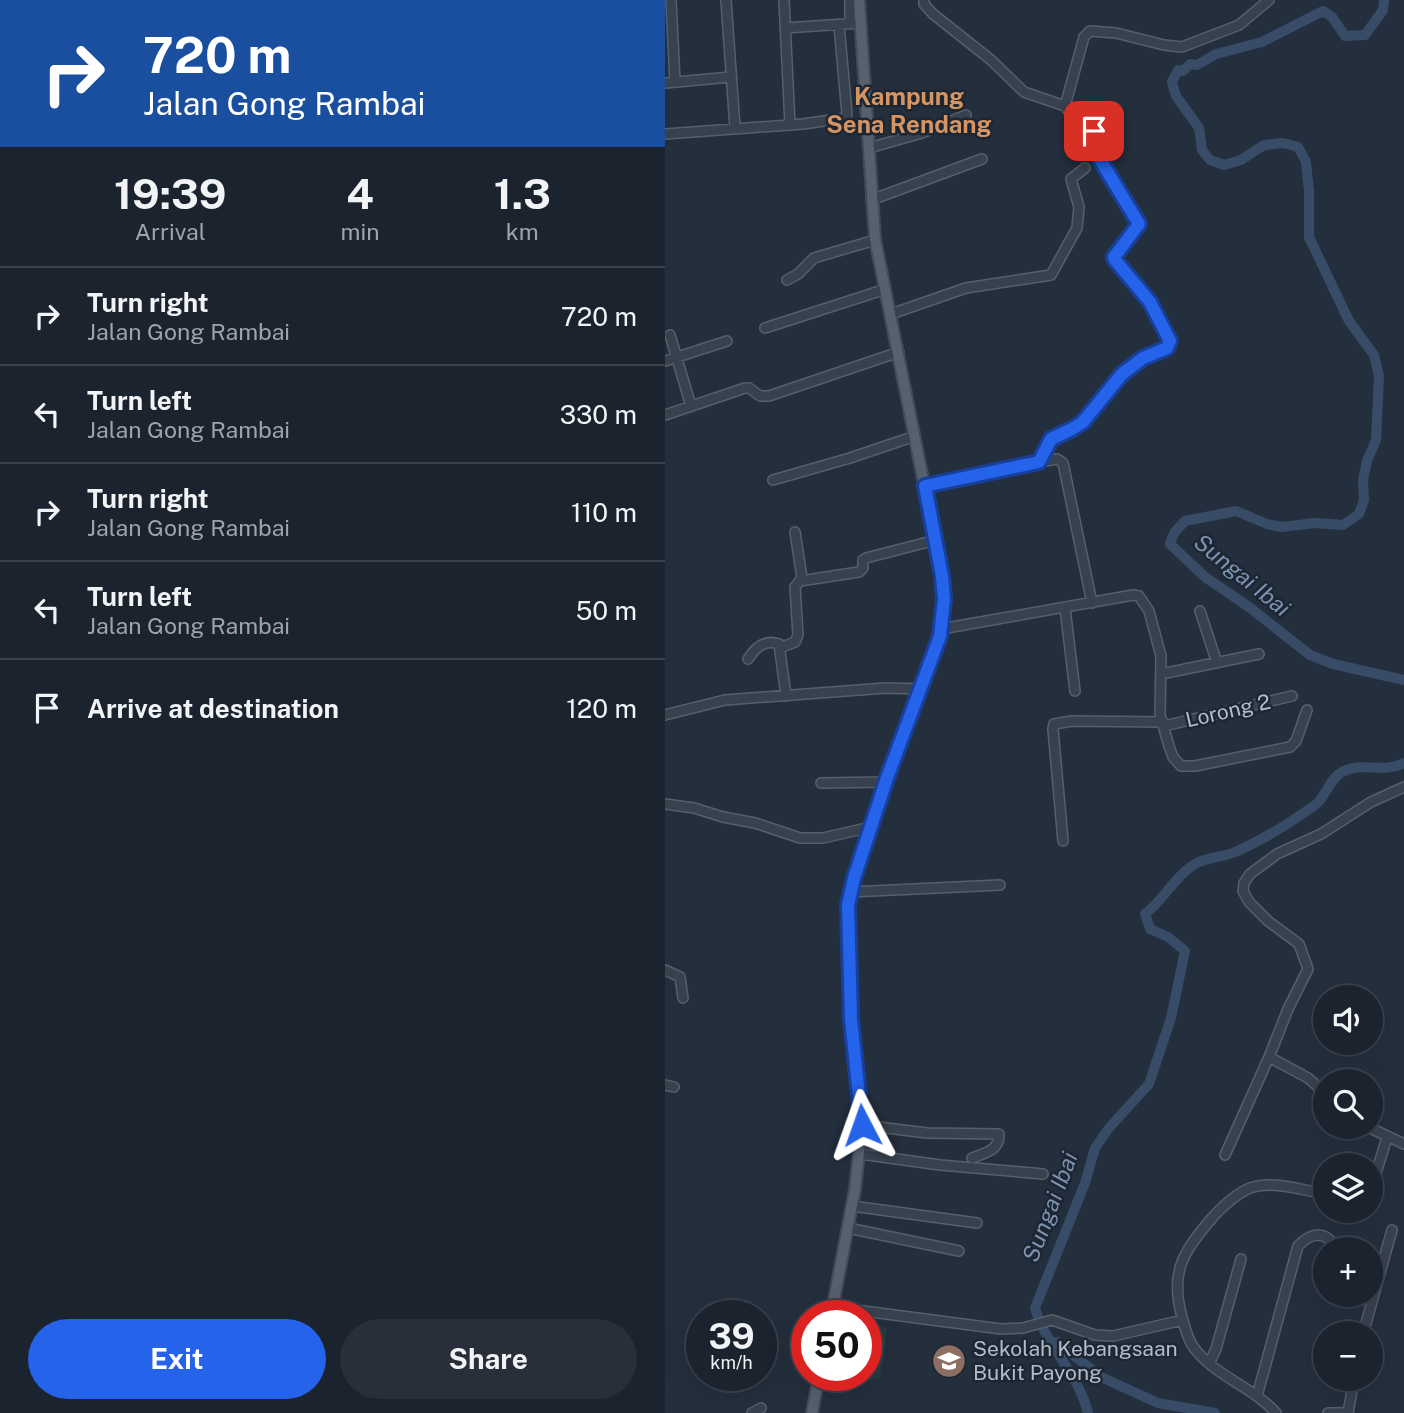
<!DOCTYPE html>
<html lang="en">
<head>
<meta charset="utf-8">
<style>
	body { margin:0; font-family:"Public Sans",sans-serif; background:#282f3a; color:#f1f3f6; height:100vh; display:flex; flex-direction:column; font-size:26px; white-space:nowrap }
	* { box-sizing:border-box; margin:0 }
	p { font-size:23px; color:#a0a4aa }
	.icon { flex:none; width:38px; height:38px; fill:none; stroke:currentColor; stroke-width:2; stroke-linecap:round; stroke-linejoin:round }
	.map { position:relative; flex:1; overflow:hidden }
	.side { display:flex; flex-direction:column; background:#1b232e; width:665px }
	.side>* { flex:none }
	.hud { background:#1a4fa0; color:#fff; overflow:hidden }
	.fabs { position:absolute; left:648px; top:985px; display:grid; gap:14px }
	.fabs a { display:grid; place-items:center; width:70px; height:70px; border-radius:50%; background:#1b232e; box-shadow:0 7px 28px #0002,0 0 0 2px #39404a; font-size:35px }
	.speed { position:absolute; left:21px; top:1300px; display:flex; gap:14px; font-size:35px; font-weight:700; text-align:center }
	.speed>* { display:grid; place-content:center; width:91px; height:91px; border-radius:50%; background:#1b232e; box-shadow:0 7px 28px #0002,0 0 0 2px #39404a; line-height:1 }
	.speed small { font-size:18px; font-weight:400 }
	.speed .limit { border:10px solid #d22; background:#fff; color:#111 }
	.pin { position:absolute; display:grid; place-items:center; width:60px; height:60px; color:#fff; margin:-30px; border-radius:14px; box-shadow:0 4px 10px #0006 }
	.me { position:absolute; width:77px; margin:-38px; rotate:356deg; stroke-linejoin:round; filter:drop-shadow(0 0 5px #0008) }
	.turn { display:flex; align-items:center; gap:24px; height:147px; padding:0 28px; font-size:32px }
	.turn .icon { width:91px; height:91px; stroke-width:2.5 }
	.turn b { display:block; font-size:49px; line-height:60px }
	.eta { display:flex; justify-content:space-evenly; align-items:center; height:119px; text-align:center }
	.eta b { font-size:42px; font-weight:700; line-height:49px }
	.primary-button { display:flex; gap:14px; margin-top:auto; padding:14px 28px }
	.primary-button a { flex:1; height:80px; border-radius:42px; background:#2563eb; color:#fff; font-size:28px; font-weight:700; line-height:80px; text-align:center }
	.primary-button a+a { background:#282f3a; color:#f1f3f6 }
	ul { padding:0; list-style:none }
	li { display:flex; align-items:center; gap:21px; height:98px; padding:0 28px; border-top:2px solid #39404a }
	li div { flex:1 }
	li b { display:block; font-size:26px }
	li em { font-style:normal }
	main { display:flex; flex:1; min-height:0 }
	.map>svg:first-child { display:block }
</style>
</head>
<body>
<main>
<section class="side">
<div class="hud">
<div class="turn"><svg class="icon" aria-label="right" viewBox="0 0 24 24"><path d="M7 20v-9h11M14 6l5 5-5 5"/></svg><div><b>720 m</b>Jalan Gong Rambai</div></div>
</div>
<div class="eta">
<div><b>19:39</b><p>Arrival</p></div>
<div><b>4</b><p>min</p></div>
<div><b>1.3</b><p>km</p></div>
</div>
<ul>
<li><svg class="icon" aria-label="right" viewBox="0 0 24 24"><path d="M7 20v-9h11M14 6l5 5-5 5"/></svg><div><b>Turn right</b><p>Jalan Gong Rambai</p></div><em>720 m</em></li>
<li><svg class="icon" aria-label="left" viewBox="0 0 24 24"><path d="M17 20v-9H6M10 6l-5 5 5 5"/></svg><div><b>Turn left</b><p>Jalan Gong Rambai</p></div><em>330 m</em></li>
<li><svg class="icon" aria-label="right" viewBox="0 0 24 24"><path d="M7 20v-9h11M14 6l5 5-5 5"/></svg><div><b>Turn right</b><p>Jalan Gong Rambai</p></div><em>110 m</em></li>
<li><svg class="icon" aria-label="left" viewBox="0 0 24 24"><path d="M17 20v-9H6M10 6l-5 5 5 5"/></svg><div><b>Turn left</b><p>Jalan Gong Rambai</p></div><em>50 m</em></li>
<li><svg class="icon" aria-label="arrive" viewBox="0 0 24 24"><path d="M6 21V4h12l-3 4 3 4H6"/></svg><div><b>Arrive at destination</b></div><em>120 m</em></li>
</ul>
<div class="primary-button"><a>Exit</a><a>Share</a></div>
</section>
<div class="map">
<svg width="739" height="1413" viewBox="0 0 739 1413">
	<rect width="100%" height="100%" fill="#242f3e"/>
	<path fill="#263c3f" d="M201 1324 222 1328 216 1379 165 1380 166 1376H201Z"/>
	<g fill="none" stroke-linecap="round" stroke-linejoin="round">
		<path stroke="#394c67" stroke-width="10" d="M719 0 718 10 700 35 680 36 667 17 658 11 597 42 551 54 532 65 525 64 518 71 513 70 507 82 511 96 534 128 537 150 545 160 559 165 576 160 599 145 618 143 633 147 641 162 644 191V237L684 321 709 355 714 376 711 440 702 461 698 480 699 500 694 514 678 525 650 523 617 527 602 524 571 511 520 521 509 533 505 544 540 577 584 607 645 655 668 664 739 680
			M392 1342 436 1377 493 1403 550 1413
			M423 1413C413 1372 380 1345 370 1308L420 1183 430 1148 444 1128 484 1084 506 1018 520 951 503 937 485 929 480 914C500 899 511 873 534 862 545 857 559 857 570 852 598 840 625 823 650 805 661 797 665 778 677 772 697 761 719 774 739 763"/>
		<g stroke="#565f6c" stroke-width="12">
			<path id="minor" d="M6 0 10 82
				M61 0 70 128
				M119 0 125 125
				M259 0V4L268 14 326 60 359 92 400 106
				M185 24V0
				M120 28 195 23
				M0 83 66 77
				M400 106 419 37 425 31 451 33 499 45 517 47 574 25 604 0
				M0 134 138 124 180 118 182 114 174 25
				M204 148 257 133 301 115
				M206 200 317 159
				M122 280 133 274 149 258 210 240
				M226 314 301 288 386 275 412 228 414 207 406 179 420 168
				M100 328 221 289
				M5 335 26 406
				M0 361 62 341
				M0 415 80 388H84L95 396H104L234 352
				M374 462 392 459 398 463 427 603
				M108 480 185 458 250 436
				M260 486 374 462 386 439 407 429 418 422 457 374 478 358 498 350 505 344V338L485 302 450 260 449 257 471 231 474 222 436 161 433 136C423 124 408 120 400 106
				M135 581 194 572 198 568V560L201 558 271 540
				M400 608 410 691
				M535 611 552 663
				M276 629 468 595 474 596 484 611 496 656 495 715 504 746 508 757 516 766H530L625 747 631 741 642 710
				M115 648 130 642 133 635 130 587 137 578 130 532
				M83 659C90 648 99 639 114 644L121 696
				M496 674 594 654
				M0 715 60 700 221 688 256 689
				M499 726 627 696
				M156 783 221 782
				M0 804 29 808 58 817 90 823 135 838H158L206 827
				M398 841 388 729 389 724 407 721 498 722
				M185 892 335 885
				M0 970 15 977 18 998
				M604 1057 643 1078 660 1093
				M0 1085 9 1087
				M197 1125 262 1133 334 1134C335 1150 320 1153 307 1158
				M703 1127 739 1144
				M195 1154 275 1165 378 1174
				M560 1155 604 1057 623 1009 643 969 634 944 603 921 584 902 578 891 579 883 585 874 612 854 656 834 706 802 739 787
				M705 1185 710 1176 722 1138
				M187 1206 312 1223
				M183 1228 294 1251
				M659 1281 660 1275
				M168 1307 336 1329 358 1328 387 1320 430 1335 448 1336 518 1320
				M698 1334 727 1230
				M545 1362 551 1349 576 1259
				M592 1396 633 1246C642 1237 653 1230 665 1240V1250
				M87 1413 96 1408
				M611 1413C587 1386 547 1375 527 1345 521 1335 518 1321 515 1309 506 1269 521 1248 547 1218 557 1207 571 1194 585 1188 608 1180 637 1190 660 1194
				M663 1413H683
				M683 1413 689 1379"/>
		</g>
		<g stroke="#414a57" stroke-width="14">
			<path id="major" d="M166 1316 190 1189 197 1125 186 1019 183 905 189 878 222 778 274 640 279 599 274 559 210 239 194 0
				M147 1413 154 1376"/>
		</g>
		<use href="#minor" stroke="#38414e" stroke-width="9"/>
		<use href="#major" stroke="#56606e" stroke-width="10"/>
	</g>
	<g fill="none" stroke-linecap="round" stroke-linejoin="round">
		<g stroke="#184099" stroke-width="18">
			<path id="route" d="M197 1125 186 1019 183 905 189 878 222 778 275 636 279 599 277 576 260 486 374 462 386 439 407 429 418 422 457 374 478 358 502 348 505 341 485 302 450 260 449 257 474 224 436 161 433 136 429 131"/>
		</g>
		<use href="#route" stroke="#2563eb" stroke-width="12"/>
	</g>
	<defs>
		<g id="school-disc" transform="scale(1.75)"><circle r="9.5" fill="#8d6e63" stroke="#1d2633"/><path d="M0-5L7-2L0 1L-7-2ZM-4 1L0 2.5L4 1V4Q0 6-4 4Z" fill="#fff"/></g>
	</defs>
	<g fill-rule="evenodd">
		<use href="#school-disc" x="284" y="1361"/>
	</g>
	<g text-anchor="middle" stroke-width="5" stroke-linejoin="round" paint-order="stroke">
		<g font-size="21" fill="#b4bcc9" stroke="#1d2633">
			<text transform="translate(563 711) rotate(-13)" y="7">Lorong 2</text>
		</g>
		<g font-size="21" fill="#b4bcc9" stroke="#1d2633" text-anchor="start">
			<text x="308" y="1356">Sekolah Kebangsaan<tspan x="308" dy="24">Bukit Payong</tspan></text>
		</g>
		<g font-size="23" font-style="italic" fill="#7c92b1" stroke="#1d2633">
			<text transform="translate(577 575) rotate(39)" y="8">Sungai Ibai</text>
			<text transform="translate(385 1207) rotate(-69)" y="8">Sungai Ibai</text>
		</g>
		<g font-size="24" font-weight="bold" fill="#d59563" stroke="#1d2633">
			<text x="244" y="105">Kampung<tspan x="244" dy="28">Sena Rendang</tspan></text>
		</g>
	</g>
</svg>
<div class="fabs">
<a><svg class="icon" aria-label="sound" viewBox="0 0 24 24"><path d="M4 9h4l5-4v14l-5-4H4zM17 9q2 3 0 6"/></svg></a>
<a><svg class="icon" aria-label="search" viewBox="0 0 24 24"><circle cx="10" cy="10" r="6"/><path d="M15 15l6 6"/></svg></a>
<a><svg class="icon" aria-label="layers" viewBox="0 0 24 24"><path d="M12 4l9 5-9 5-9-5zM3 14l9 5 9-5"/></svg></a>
<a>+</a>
<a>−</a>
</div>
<div class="speed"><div>39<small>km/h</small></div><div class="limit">50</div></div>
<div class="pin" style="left:429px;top:131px;background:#d93025"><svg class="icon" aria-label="arrive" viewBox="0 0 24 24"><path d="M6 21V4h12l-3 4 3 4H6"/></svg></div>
<svg class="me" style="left:197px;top:1125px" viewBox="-20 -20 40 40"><path d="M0-17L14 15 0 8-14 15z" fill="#2563eb" stroke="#fff" stroke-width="4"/></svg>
</div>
</main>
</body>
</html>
